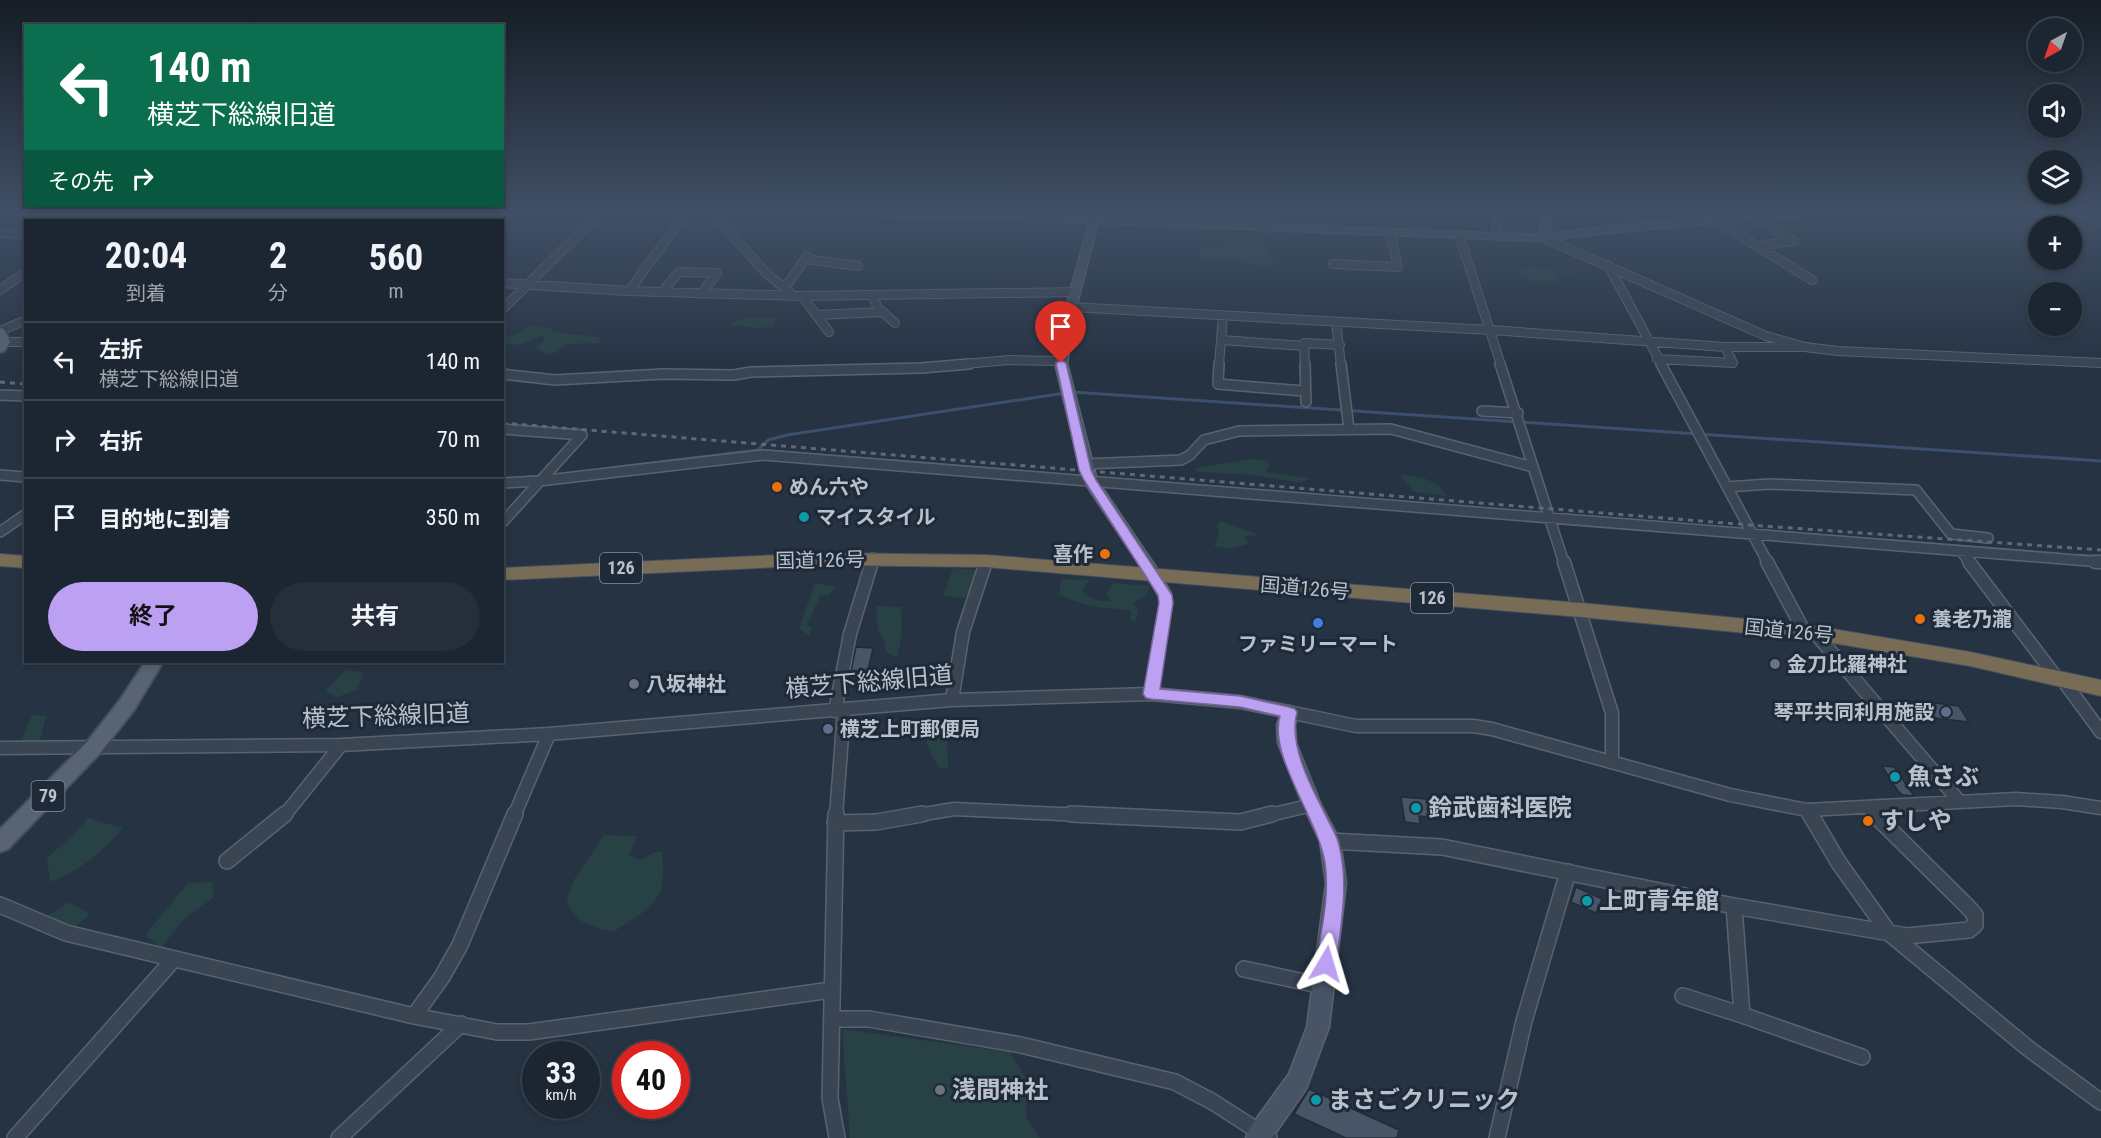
<!DOCTYPE html>
<html lang="ja">
<head>
<meta charset="utf-8">
<style>
	body { margin:0; font-family:"Roboto Condensed","Noto Sans JP",sans-serif; background:#252e3a; color:#f1f3f6; height:100vh; display:flex; flex-direction:column; font-size:22px; white-space:nowrap }
	* { box-sizing:border-box; margin:0 }
	p { font-size:20px; color:#a0a5ac }
	.icon { flex:none; width:33px; height:33px; fill:none; stroke:currentColor; stroke-width:2; stroke-linecap:round; stroke-linejoin:round }
	.map { position:relative; flex:1; overflow:hidden }
	.sheet { position:absolute; left:24px; top:219px; width:480px; height:444px; display:flex; flex-direction:column; background:#1c2632; border-radius:0px; box-shadow:0 3px 9px #0003,0 0 0 2px #3a434d }
	.sheet>* { flex:none }
	.top-card { position:absolute; left:24px; top:24px; width:480px; height:183px; border-radius:0px; box-shadow:0 3px 9px #0003,0 0 0 2px #3a434d; background:#0b6e4f; color:#fff; overflow:hidden }
	.needle { width:39px; rotate:220deg }
	.tools { position:absolute; left:2028px; top:18px; display:grid; gap:12px }
	.tools a { display:grid; place-items:center; width:54px; height:54px; border-radius:50%; background:#1c2632; box-shadow:0 3px 9px #0003,0 0 0 2px #3a434d; font-size:30px }
	.speed { position:absolute; left:522px; top:1041px; display:flex; gap:12px; font-size:30px; font-weight:700; text-align:center }
	.speed>* { display:grid; place-content:center; width:78px; height:78px; border-radius:50%; background:#1c2632; box-shadow:0 3px 9px #0003,0 0 0 2px #3a434d; line-height:1 }
	.speed small { font-size:15px; font-weight:400 }
	.speed .limit { border:9px solid #d22; background:#fff; color:#111 }
	.pin { position:absolute; display:grid; place-items:center; width:51px; height:51px; color:#fff; margin:-62px -26px; border-radius:50% 50% 50% 0; rotate:-45deg; box-shadow:0 0 6px #0007 }
	.pin .icon { rotate:45deg }
	.me { position:absolute; width:66px; margin:-33px; rotate:7deg; stroke-linejoin:round; filter:drop-shadow(0 0 4px #0008) }
	.turn { display:flex; align-items:center; gap:21px; height:126px; padding:0 24px; font-size:27px }
	.turn .icon { width:78px; height:78px; stroke-width:2.5 }
	.turn b { display:block; font-size:42px; line-height:51px }
	.then { display:flex; align-items:center; height:57px; padding:0 24px; background:#0003; gap:12px; font-size:22px }
	.eta { display:flex; justify-content:space-evenly; align-items:center; height:102px; text-align:center }
	.eta b { font-size:36px; font-weight:700; line-height:42px }
	.cta { display:flex; gap:12px; margin-top:auto; padding:12px 24px }
	.cta a { flex:1; height:69px; border-radius:36px; background:#bca0f2; color:#111; font-size:24px; font-weight:700; line-height:69px; text-align:center }
	.cta a+a { background:#252e3a; color:#f1f3f6 }
	ul { padding:0; list-style:none }
	li { display:flex; align-items:center; gap:18px; height:78px; padding:0 24px; border-top:2px solid #3a434d }
	li div { flex:1 }
	li b { display:block; font-size:22px }
	li em { font-style:normal }
	.map>svg:first-child { display:block }
</style>
</head>
<body>
<div class="map">
<svg width="2101" height="1138" viewBox="0 0 2101 1138">
	<rect width="100%" height="100%" fill="#263343"/>
	<path fill="#284144" d="M1202 229 1231 232H1206L1207 234 1236 233 1243 236 1260 235 1264 246 1270 250 1263 253 1274 256 1271 266 1200 258V245L1227 246 1226 238 1202 233 1200 231Z
		M1532 268 1567 271 1578 275 1555 273 1557 281H1534L1519 275 1520 269Z
		M743 318H777L772 327 757 328 730 324Z
		M529 326 551 328V332L598 337 602 343 567 344 556 352 547 355 535 346 543 343 545 337 540 336 520 345 503 343V335L513 336Z
		M1251 459 1268 461 1269 468 1265 472 1310 478 1301 483 1253 475 1198 472 1195 468Z
		M1400 475C1418 475 1437 479 1447 496L1414 492Z
		M1221 521 1259 535 1245 536 1248 544 1228 549 1214 546 1219 532 1217 526Z
		M953 568 977 570 971 590 965 598 943 596Z
		M1062 579 1089 580 1082 591C1087 598 1103 603 1111 601L1107 594 1113 583 1150 586 1146 595 1133 603 1138 610 1136 621 1130 619 1131 610C1107 609 1080 606 1059 594Z
		M815 583 836 587 828 596 819 595V600L807 624 812 628 809 636 799 629Z
		M876 606 901 607 902 633 897 658 886 652 885 642 878 630Z
		M346 670 364 673 357 690 337 697 325 691Z
		M32 715 46 716 40 740 21 742Z
		M935 721 947 739 948 768 940 769 928 748 924 728Z
		M88 818 123 828C102 852 80 871 50 882L47 858 73 835Z
		M604 835 637 836 629 856 641 860 654 852H662C663 864 665 884 658 896 651 910 626 924 613 932 588 926 578 924 566 900L575 878Z
		M212 882 214 897 182 921 161 948 145 935 188 883Z
		M69 902 90 914 72 929 46 917Z
		M842 1029 1010 1052 1027 1081 1026 1117 1040 1138H850Z"/>
	<g fill="none" stroke-linecap="round" stroke-linejoin="round">
		<path stroke="#3b506c" stroke-width="3" d="M1072 392 2101 461
			M758 450 768 440 787 435 1065 393
			M610 468 758 450 1738 529
			M521 478 543 476
			M1779 532 2061 554
			M2075 555 2097 556"/>
	</g>
	<path fill="#485567" stroke="#212c3a" stroke-width="1.5" d="M856 647 873 648 868 671H851Z
		M1925 702 1959 706 1969 722 1934 718Z
		M1882 766 1894 767 1914 796 1903 795 1898 791Z
		M1401 797 1427 799 1430 817 1419 816 1420 824 1405 822Z
		M1576 887 1602 899 1596 913 1571 902Z
		M1309 1089 1399 1130 1397 1138H1346L1294 1114Z"/>
	<g fill="none" stroke-linecap="round" stroke-linejoin="round">
		<g stroke="#596370" stroke-width="10">
			<path id="street-far3" d="M709 209 766 273 794 296
				M1245 209 1242 216 1249 224
				M2072 209 2101 222
				M1753 217 1794 241 1756 246
				M1109 218 1267 225
				M107 219 160 216 155 220 208 218 232 220
				M1715 220 1812 280
				M1270 228 1279 209
				M0 233 26 234
				M1459 235 1501 365
				M1496 236 1498 216
				M1544 238 1766 336 1805 347 1838 351 2101 363
				M805 259 858 266
				M1333 264 1398 267 1390 232
				M1608 265 1662 365
				M502 283 629 291 802 296 1076 292
				M783 286 789 282 807 256
				M0 290 21 275
				M629 291 685 214
				M662 292 679 272 717 273 701 294
				M802 296 829 332
				M872 296 879 309 895 323
				M1071 307 1491 330 1725 347H1805
				M502 310 604 209
				M816 315 883 312
				M1336 322 1341 365
				M0 331 26 320
				M1222 340 1304 346
				M4 342H26
				M1657 359 1733 363 1725 347
				M953 365 1009 360 1061 361
				M1219 365 1223 315
				M1305 365 1304 343 1340 345"/>
		</g>
		<g stroke="#596370" stroke-width="12">
			<path id="street-far2" d="M1219 364 1218 384 1304 391
				M1305 364 1306 402
				M1341 364 1349 429
				M1500 364 1564 563
				M1661 364 1768 563
				M502 374 555 380 663 374 734 375 751 372 921 368 969 364
				M0 395 26 396
				M1482 411 1518 413
				M502 429 582 435 502 523
				M1085 464 1181 460 1190 455 1204 440 1239 431 1391 429 1533 467
				M0 475 26 477
				M502 483 539 481 763 455 2101 562
				M1727 487 1769 484 1916 490 1951 534 1988 538
				M0 532 26 514
				M1961 551 1970 563
				M871 563 873 558"/>
		</g>
		<g stroke="#596370" stroke-width="15">
			<path id="street-far1" d="M1564 562 1612 713V760
				M1767 562 1804 631
				M1969 562 2056 677
				M2095 562H2101
				M1815 633 1959 801
				M2062 679 2101 732
				M1151 694 1166 603 1165 595 1154 576
				M952 700 963 632 986 562
				M835 711 850 634 872 562
				M0 748 341 745 549 734 952 700 1151 694 1240 702 1356 726H1473L1492 729 1730 795 1807 810 2016 799 2062 802 2101 808
				M1867 807 1876 816
				M1807 810 1811 816
				M284 816 341 745
				M514 816 549 734
				M836 816 844 710
				M913 816 954 809 1104 816
				M1266 816 1312 805"/>
		</g>
		<g stroke="#596370" stroke-width="18">
			<path id="street" d="M836 814 830 1098 837 1138
				M1071 814 1240 822 1272 814
				M1810 814 1839 863 1889 933 2029 1049 2101 1102
				M835 823 876 822 922 814
				M1330 841 1442 847 1734 906 1907 936 1969 930 1975 925V915L1967 906 1874 814
				M227 861 285 814
				M0 905 66 933 414 1016 497 1032H529L831 990
				M1734 906 1742 1015 1862 1057
				M1244 969 1323 986
				M1683 996 1742 1015
				M414 1016 442 977 460 945 515 814
				M832 1019H869L1021 1045 1175 1082 1213 1102 1269 1138
				M15 1138 174 959
				M339 1138 461 1024
				M1497 1138 1524 1021 1568 872"/>
		</g>
		<g stroke="#596370" stroke-width="3">
			<path id="secondary" d="M796 209H881L1090 218 1092 209H1101L1099 218 1540 235 1542 209H1552L1549 234 1603 227 1805 209H1845L1841 212 1603 233 1544 241 1098 223 1076 307 1067 363 1097 480 1162 576 1154 581 1149 579 1083 480 1055 363 1066 307 1089 223 800 212Z
				M1289 706 1295 708 1298 712 1295 725 1296 743 1321 805 1340 841 1346 883 1329 1027 1306 1089 1272 1138H1246L1249 1129 1289 1074 1307 1027 1326 883 1320 841 1303 805 1278 743 1277 725 1283 708Z"/>
		</g>
		<g stroke="#444e5c" stroke-width="4">
			<path id="primary" d="M0 328 4 329 10 342 4 351 0 352Z
				M145 662H163L134 710 101 752 8 849 0 852V829L87 742 120 700Z"/>
		</g>
		<g stroke="#45505d" stroke-width="2">
			<path id="highway" d="M820 553 986 555 1581 603 1809 625 1970 652 2101 680V696L1970 666 1809 639 1581 617 986 567 820 565 502 580V568Z
				M0 554 26 556V568L0 566Z"/>
		</g>
		<use href="#street-far3" stroke="#3a4553" stroke-width="8"/>
		<use href="#street-far2" stroke="#3a4553" stroke-width="9"/>
		<use href="#street-far1" stroke="#3a4553" stroke-width="12"/>
		<use href="#street" stroke="#3a4553" stroke-width="15"/>
		<use href="#secondary" fill="#485466" fill-rule="evenodd"/>
		<use href="#primary" fill="#586473" fill-rule="evenodd"/>
		<use href="#highway" fill="#796c57" fill-rule="evenodd"/>
		<path stroke="#5c697a" stroke-width="3" stroke-dasharray="5 5" stroke-linecap="butt" d="M0 382 26 384
			M502 423 1749 525 2101 550"/>
	</g>
	<linearGradient id="sky" x2="0" y2="1"><stop stop-color="#151c25"/><stop offset="0.57" stop-color="#415066"/><stop offset="1" stop-color="#415066" stop-opacity="0"/></linearGradient>
	<rect width="2101" height="369" fill="url(#sky)"/>
	<path fill="#bca0f2" stroke="#7a689d" stroke-width="1.5" d="M1061 360 1066 363 1091 470 1096 480 1172 595 1173 603 1160 689 1240 696 1289 707 1295 709 1297 712C1288 744 1311 787 1326 816 1330 825 1337 835 1339 845 1349 885 1341 924 1336 964L1333 970 1326 972 1319 970 1316 964C1321 931 1330 896 1325 863 1319 820 1268 756 1280 716L1240 707 1151 699 1146 698 1143 694 1159 603 1158 595 1084 480 1079 470 1056 363Z"/>
	<g fill="#e8710a" stroke="#1f2a38" stroke-width="2">
		<circle cx="777" cy="487" r="6"/>
		<circle cx="1105" cy="554" r="6"/>
		<circle cx="1920" cy="619" r="6"/>
		<circle cx="1868" cy="821" r="6"/>
	</g>
	<g fill="#0f9aa8" stroke="#1f2a38" stroke-width="2">
		<circle cx="804" cy="517" r="6"/>
		<circle cx="1895" cy="777" r="6"/>
		<circle cx="1416" cy="808" r="6"/>
		<circle cx="1587" cy="901" r="6"/>
		<circle cx="1316" cy="1100" r="6"/>
	</g>
	<circle fill="#3f7fe0" stroke="#1f2a38" stroke-width="2" cx="1318" cy="623" r="6"/>
	<g fill="#6b7280" stroke="#1f2a38" stroke-width="2">
		<circle cx="1775" cy="664" r="6"/>
		<circle cx="634" cy="684" r="6"/>
		<circle cx="940" cy="1090" r="6"/>
	</g>
	<g fill="#5c6f8a" stroke="#1f2a38" stroke-width="2">
		<circle cx="1946" cy="712" r="6"/>
		<circle cx="828" cy="729" r="6"/>
	</g>
	<g text-anchor="middle" stroke-width="6" stroke-linejoin="round" paint-order="stroke">
		<g fill="#1f2a38" stroke="#8a93a0" stroke-width="1.5">
			<rect x="600" y="553" width="42" height="30" rx="4.5"/>
			<rect x="1411" y="583" width="42" height="30" rx="4.5"/>
			<rect x="31.5" y="781" width="33" height="30" rx="4.5"/>
		</g>
		<g font-size="18" font-weight="bold" fill="#b8c0cd">
			<text x="621" y="574">126</text>
			<text x="1432" y="604">126</text>
			<text x="48" y="802">79</text>
		</g>
		<g font-size="20" font-weight="bold" fill="#b8c0cd" stroke="#1f2a38" text-anchor="start">
			<text x="789" y="494">めん六や</text>
			<text x="816" y="524">マイスタイル</text>
			<text x="1093" y="561" text-anchor="end">喜作</text>
			<text x="1932" y="626">養老乃瀧</text>
			<text x="1318" y="651" text-anchor="middle">ファミリーマート</text>
			<text x="1787" y="671">金刀比羅神社</text>
			<text x="646" y="691">八坂神社</text>
			<text x="1934" y="719" text-anchor="end">琴平共同利用施設</text>
			<text x="840" y="736">横芝上町郵便局</text>
		</g>
		<g font-size="20" fill="#b8c0cd" stroke="#1f2a38">
			<text transform="translate(820 560) rotate(-1)" y="7">国道126号</text>
			<text transform="translate(1305 588) rotate(5)" y="7">国道126号</text>
			<text transform="translate(1789 631) rotate(6)" y="7">国道126号</text>
		</g>
		<g font-size="24" fill="#b8c0cd" stroke="#1f2a38">
			<text transform="translate(869 682) rotate(-5)" y="8">横芝下総線旧道</text>
			<text transform="translate(386 716) rotate(-2)" y="8">横芝下総線旧道</text>
		</g>
		<g font-size="24" font-weight="bold" fill="#b8c0cd" stroke="#1f2a38" text-anchor="start">
			<text x="1907" y="785">魚さぶ</text>
			<text x="1428" y="816">鈴武歯科医院</text>
			<text x="1880" y="829">すしや</text>
			<text x="1599" y="909">上町青年館</text>
			<text x="952" y="1098">浅間神社</text>
			<text x="1328" y="1108">まさごクリニック</text>
		</g>
	</g>
</svg>
<div class="tools">
<a><svg class="needle" viewBox="-14 -14 28 28"><path d="M0-13l5 13h-10z" fill="#e53935"/><path d="M0 13l5-13h-10z" fill="#a0a5ac"/></svg></a>
<a><svg class="icon" aria-label="sound" viewBox="0 0 24 24"><path d="M4 9h4l5-4v14l-5-4H4zM17 9q2 3 0 6"/></svg></a>
<a><svg class="icon" aria-label="layers" viewBox="0 0 24 24"><path d="M12 4l9 5-9 5-9-5zM3 14l9 5 9-5"/></svg></a>
<a>+</a>
<a>−</a>
</div>
<div class="speed"><div>33<small>km/h</small></div><div class="limit">40</div></div>
<div class="pin" style="left:1061px;top:363px;background:#d93025"><svg class="icon" aria-label="arrive" viewBox="0 0 24 24"><path d="M6 21V4h12l-3 4 3 4H6"/></svg></div>
<svg class="me" style="left:1326px;top:964px" viewBox="-20 -20 40 40"><path d="M0-17L14 15 0 8-14 15z" fill="#bca0f2" stroke="#fff" stroke-width="4"/></svg>
<div class="top-card">
<div class="turn"><svg class="icon" aria-label="left" viewBox="0 0 24 24"><path d="M17 20v-9H6M10 6l-5 5 5 5"/></svg><div><b>140 m</b>横芝下総線旧道</div></div>
<div class="then">その先<svg class="icon" aria-label="right" viewBox="0 0 24 24"><path d="M7 20v-9h11M14 6l5 5-5 5"/></svg></div>
</div>
<section class="sheet">
<div class="eta">
<div><b>20:04</b><p>到着</p></div>
<div><b>2</b><p>分</p></div>
<div><b>560</b><p>m</p></div>
</div>
<ul>
<li><svg class="icon" aria-label="left" viewBox="0 0 24 24"><path d="M17 20v-9H6M10 6l-5 5 5 5"/></svg><div><b>左折</b><p>横芝下総線旧道</p></div><em>140 m</em></li>
<li><svg class="icon" aria-label="right" viewBox="0 0 24 24"><path d="M7 20v-9h11M14 6l5 5-5 5"/></svg><div><b>右折</b></div><em>70 m</em></li>
<li><svg class="icon" aria-label="arrive" viewBox="0 0 24 24"><path d="M6 21V4h12l-3 4 3 4H6"/></svg><div><b>目的地に到着</b></div><em>350 m</em></li>
</ul>
<div class="cta"><a>終了</a><a>共有</a></div>
</section>
</div>
</body>
</html>
